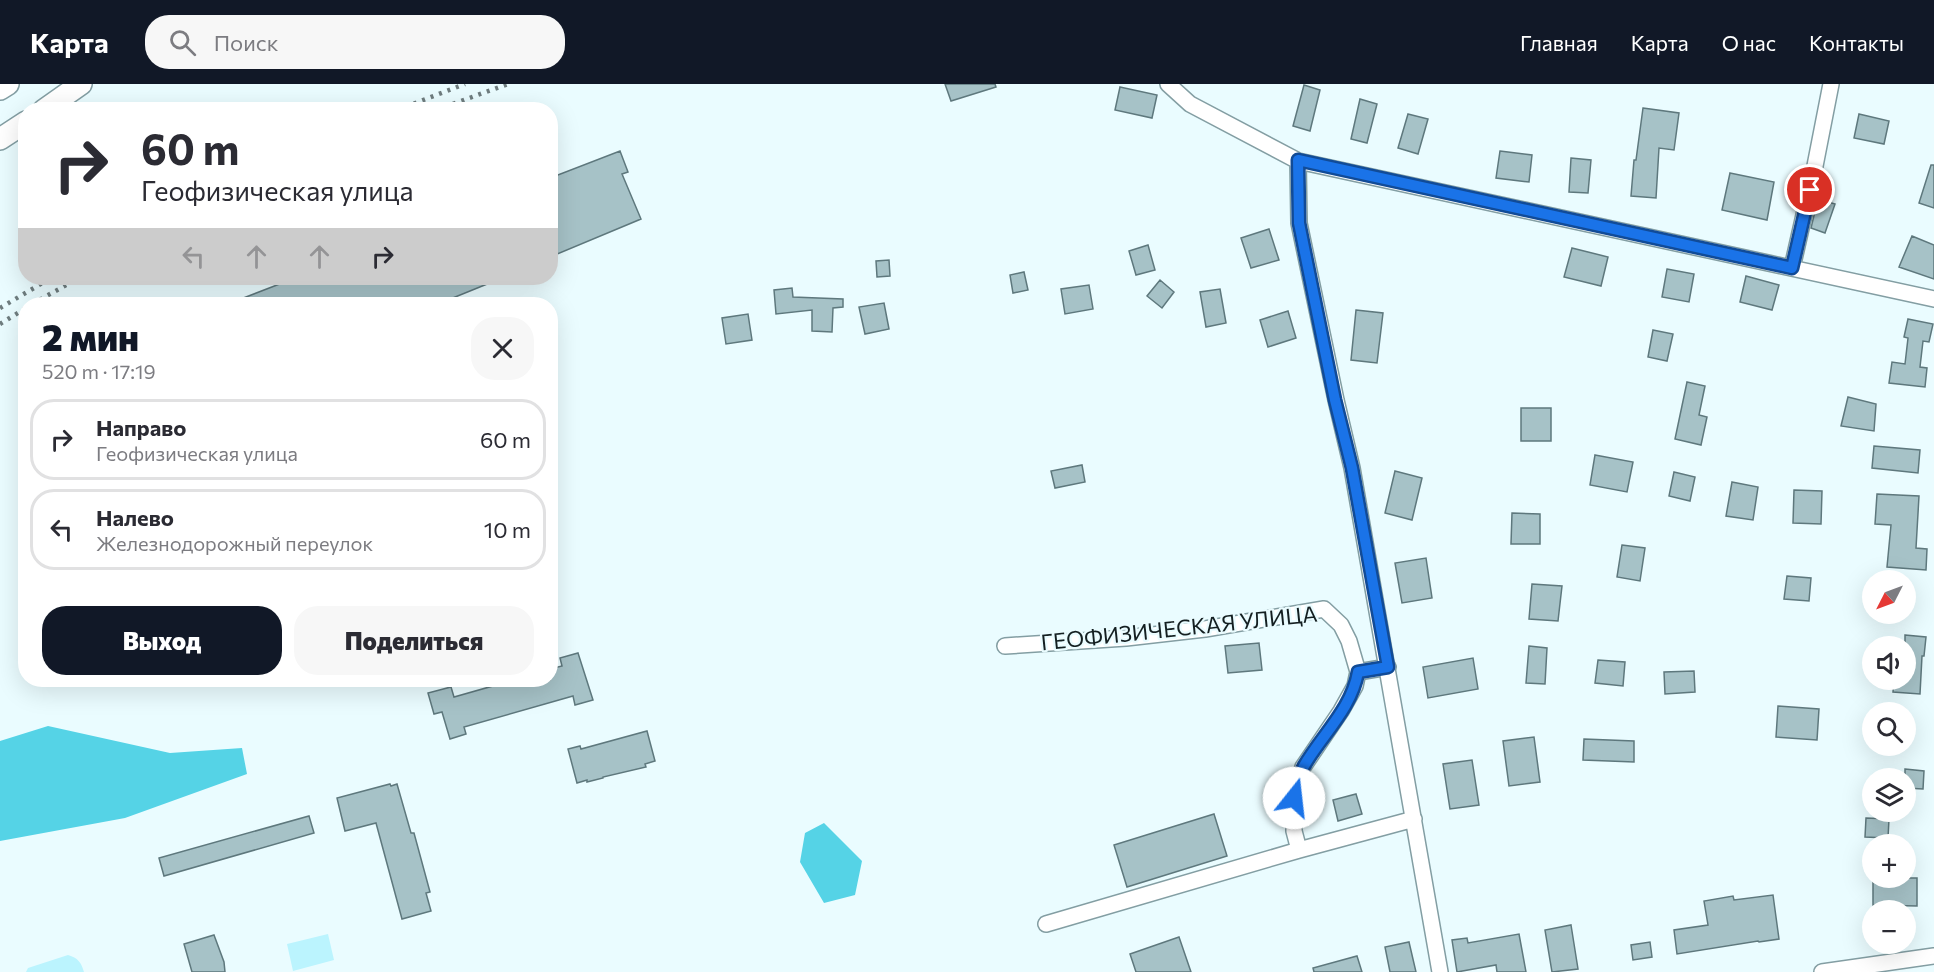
<!DOCTYPE html>
<html lang="ru">
<head>
<meta charset="utf-8">
<style>
	body { margin:0; font-family:Commissioner,sans-serif; background:#f7f7f7; color:#2b2b33; height:100vh; display:flex; flex-direction:column; font-size:22px; white-space:nowrap }
	* { box-sizing:border-box; margin:0 }
	p { font-size:20px; color:#7c7c81 }
	.icon { flex:none; width:33px; height:33px; fill:none; stroke:currentColor; stroke-width:2; stroke-linecap:round; stroke-linejoin:round }
	.map { position:relative; flex:1; overflow:hidden }
	.details { position:absolute; left:18px; top:213px; width:540px; height:390px; display:flex; flex-direction:column; background:#fff; border-radius:24px; box-shadow:0 6px 24px #0002 }
	.details>* { flex:none }
	.top-card { position:absolute; left:18px; top:18px; width:540px; height:183px; border-radius:24px; box-shadow:0 6px 24px #0002; background:#fff; color:#2b2b33; overflow:hidden }
	.needle { width:39px; rotate:228deg }
	.buttons { position:absolute; left:1862px; top:486px; display:grid; gap:12px }
	.buttons a { display:grid; place-items:center; width:54px; height:54px; border-radius:50%; background:#fff; box-shadow:0 6px 24px #0002; font-size:30px }
	.pin { position:absolute; display:grid; place-items:center; width:51px; height:51px; color:#fff; margin:-26px; border:3px solid #fff; border-radius:50%; box-shadow:0 2px 6px #0007 }
	.me { position:absolute; width:66px; margin:-33px; rotate:16deg; stroke-linejoin:round; filter:drop-shadow(0 0 4px #0008) }
	.turn { display:flex; align-items:center; gap:21px; height:126px; padding:0 24px; font-size:27px }
	.turn .icon { width:78px; height:78px; stroke-width:2.5 }
	.turn b { display:block; font-size:42px; line-height:51px }
	.lanes { display:flex; align-items:center; height:57px; padding:0 24px; background:#0003; justify-content:center; gap:30px; direction:ltr }
	.lanes .off { opacity:.35 }
	.round { display:grid; place-items:center; flex:none; width:63px; height:63px; border-radius:24px; background:#f7f7f7 }
	.summary { display:flex; align-items:center; justify-content:space-between; height:102px; padding:0 24px }
	h1 { font-size:36px; font-weight:800; line-height:45px; color:#111827 }
	.cta { display:flex; gap:12px; margin-top:auto; padding:12px 24px }
	.cta a { flex:1; height:69px; border-radius:24px; background:#111827; color:#fff; font-size:24px; font-weight:800; line-height:69px; text-align:center }
	.cta a+a { background:#f7f7f7; color:#2b2b33 }
	ul { padding:0; list-style:none }
	li { display:flex; align-items:center; gap:18px; height:81px; margin:0 12px 9px; padding:0 12px; border:3px solid #e1e1e2; border-radius:24px }
	li div { flex:1 }
	li b { display:block; font-size:22px }
	li em { font-style:normal }
	header { display:flex; align-items:center; gap:36px; box-sizing:border-box; height:84px; padding:0 30px; background:#111827; color:#fff }
	header strong { font-size:28px }
	nav { display:flex; gap:33px; margin-inline-start:auto; font-size:21px }
	.search { width:420px; height:54px; background:#f7f7f7; display:flex; align-items:center; gap:15px; box-sizing:border-box; padding:0 21px; border-radius:24px; color:#7c7c81; font-size:22px }
	.map>svg:first-child { display:block }
</style>
</head>
<body>
<header>
<strong>Карта</strong>
<div class="search"><svg class="icon" aria-label="search" viewBox="0 0 24 24"><circle cx="10" cy="10" r="6"/><path d="M15 15l6 6"/></svg>Поиск</div>
<nav><a>Главная</a><a>Карта</a><a>О нас</a><a>Контакты</a></nav>
</header>
<div class="map">
<svg width="1934" height="888" viewBox="0 0 1934 888">
	<rect width="100%" height="100%" fill="#eafcff"/>
	<path fill="#bbf4fe" d="M328 850 334 876 293 887 287 860Z
		M68 871C78 874 81 878 84 888H26L28 884Z"/>
	<path fill="#55d3e6" d="M48 642 170 669 242 664 247 690 125 734 0 757V657Z
		M824 739 862 777 855 811 824 819 800 778 805 749Z"/>
	<path fill="#a6c2c7" stroke="#5e787d" stroke-width="1.5" d="M945 0H995L996 3 951 17Z
		M1304 1 1320 6 1310 47 1293 42Z
		M1120 3 1157 11 1152 34 1115 26Z
		M1360 15 1377 20 1367 59 1351 55Z
		M1643 24 1679 29 1674 66 1659 64 1656 114 1631 112 1634 76H1636Z
		M1408 30 1428 35 1418 70 1398 64Z
		M1859 30 1889 37 1884 60 1854 54Z
		M620 67 628 88 622 90 641 135 550 173V94Z
		M1500 67 1532 71 1529 98 1496 94Z
		M1571 74 1591 76 1588 109 1569 108Z
		M1931 81H1934V124L1919 119Z
		M1730 89 1774 98 1767 136 1722 126Z
		M1818 115 1835 120 1825 149 1811 144Z
		M1269 145 1279 176 1251 184 1241 154Z
		M1912 152 1934 161V195L1899 183Z
		M1148 161 1155 186 1136 191 1129 167Z
		M1572 164 1608 173 1601 202 1564 193Z
		M889 176 890 192 877 193 876 177Z
		M1667 185 1694 190 1689 218 1662 213Z
		M1024 188 1028 206 1013 209 1010 191Z
		M1746 192 1779 201 1772 226 1740 218Z
		M295 194H502L438 220H228Z
		M1160 196 1174 208 1162 224 1147 212Z
		M1089 201 1093 225 1065 230 1061 205Z
		M792 204 793 213 843 215V223L833 224 832 248 812 247V226L776 230 774 206Z
		M1220 205 1226 239 1206 243 1200 208Z
		M884 219 889 245 865 250 859 223Z
		M1356 226 1383 229 1377 279 1351 276Z
		M1288 227 1296 254 1268 263 1260 236Z
		M748 230 752 256 726 260 722 234Z
		M1908 235 1933 240 1929 258 1923 257 1920 283 1927 284 1925 303 1889 299 1892 278 1905 280 1908 254 1904 253Z
		M1653 246 1673 250 1667 277 1648 273Z
		M1687 298 1705 302 1699 331 1707 333 1701 361 1675 355Z
		M1848 313 1876 320 1874 347 1841 342Z
		M1521 324H1551V357H1521Z
		M1874 362 1920 366 1918 389 1872 384Z
		M1595 371 1633 378 1627 408 1590 401Z
		M1082 381 1085 398 1055 404 1051 387Z
		M1395 387 1422 394 1412 436 1385 429Z
		M1674 388 1695 393 1690 417 1669 412Z
		M1732 398 1758 403 1753 436 1726 432Z
		M1794 406 1822 407 1821 440 1793 439Z
		M1877 410 1919 412 1916 464 1927 465 1926 486 1887 483 1891 441 1875 440Z
		M1512 429 1540 430V460H1511Z
		M1622 461 1645 464 1640 497 1617 493Z
		M1426 474 1432 514 1402 519 1395 479Z
		M1787 492 1811 494 1809 517 1784 515Z
		M1532 500 1562 502 1558 537 1529 535Z
		M1905 551 1926 553 1924 572H1922L1920 610 1893 608 1894 596H1905Z
		M1259 559 1262 586 1228 589 1225 562Z
		M1529 562 1547 564 1545 600 1526 599Z
		M578 569 593 616 575 621 573 612 464 643 466 650 450 655 442 628 434 630 428 609 451 603 454 613 514 596H550V585L562 582 560 574Z
		M1473 574 1478 605 1428 614 1423 583Z
		M1598 576 1625 578 1623 602 1595 599Z
		M1694 587 1695 608 1665 610 1664 588Z
		M1778 622 1819 625 1817 656 1776 653Z
		M647 647 655 677 645 680 646 683 603 693V694L587 698V696L577 699 568 665 580 662 581 665Z
		M1534 653 1540 698 1509 702 1503 657Z
		M1584 655 1634 657V678L1583 676Z
		M1472 676 1479 721 1450 725 1443 680Z
		M1905 685 1924 687 1923 705 1905 704Z
		M390 700 391 702 397 700 411 749H414L430 808 426 809 431 827 402 835 376 739 345 747 337 714Z
		M1356 710 1362 730 1338 737 1333 716Z
		M1214 730 1227 772 1127 803 1114 761Z
		M309 732 314 749 164 792 159 774Z
		M1866 734 1889 735 1888 754 1865 753Z
		M1873 794H1917V822L1873 821Z
		M1773 811 1779 855 1759 858 1758 857 1677 870 1674 846 1708 841 1704 817 1733 812 1734 816Z
		M1571 841 1578 885 1552 888 1545 846Z
		M1519 850 1526 888H1497L1496 881 1457 888 1452 856 1467 854 1468 859Z
		M214 851 224 878 225 888H192L184 860Z
		M1179 853 1191 888H1136L1130 870Z
		M1409 858 1416 888H1390L1385 863Z
		M1650 858 1652 873 1633 876 1631 861Z
		M1357 872 1362 888H1314L1313 884Z"/>
	<g fill="none" stroke-linecap="round" stroke-linejoin="round">
		<g stroke="#839ea3" stroke-width="18">
			<path id="minor" d="M1168 0 1190 20 1298 77 1934 215
				M1298 77 1299 139 1336 316 1352 384 1440 888
				M1792 184 1814 87 1831 0
				M1005 562 1126 554 1205 545 1324 525 1341 541 1349 557 1358 588 1355 602 1341 627 1303 683 1294 714V747L1299 766
				M1358 588 1388 583
				M1046 840 1299 766 1414 735
				M1822 888 1934 872"/>
		</g>
		<g stroke="#839ea3" stroke-width="24">
			<path id="secondary" d="M0 5 8 0
				M44 26 81 0
				M0 55 26 38"/>
		</g>
		<use href="#minor" stroke="#fff" stroke-width="15"/>
		<use href="#secondary" stroke="#fff" stroke-width="21"/>
		<path stroke="#6f7d7f" stroke-width="4.5" stroke-dasharray="3 6" stroke-linecap="butt" d="M397 26 465 0
			M436 26 508 0
			M32 220 79 194
			M0 224 51 194
			M0 240 26 224"/>
	</g>
	<g fill="none" stroke-linecap="round" stroke-linejoin="round">
		<g stroke="#114b97" stroke-width="15">
			<path id="route" d="M1294 714C1297 704 1299 691 1304 682 1322 651 1352 624 1358 588L1388 583 1352 384 1335 316 1299 139 1298 76 1792 184 1810 106"/>
		</g>
		<use href="#route" stroke="#1a73e8" stroke-width="10"/>
	</g>
	<g text-anchor="middle" stroke-width="4.5" stroke-linejoin="round" paint-order="stroke">
		<g font-size="22" fill="#141f21" stroke="#eafcff">
			<text transform="translate(1179 544) rotate(-6)" y="8">ГЕОФИЗИЧЕСКАЯ УЛИЦА</text>
		</g>
	</g>
</svg>
<div class="buttons">
<a><svg class="needle" viewBox="-14 -14 28 28"><path d="M0-13l5 13h-10z" fill="#e53935"/><path d="M0 13l5-13h-10z" fill="#7c7c81"/></svg></a>
<a><svg class="icon" aria-label="sound" viewBox="0 0 24 24"><path d="M4 9h4l5-4v14l-5-4H4zM17 9q2 3 0 6"/></svg></a>
<a><svg class="icon" aria-label="search" viewBox="0 0 24 24"><circle cx="10" cy="10" r="6"/><path d="M15 15l6 6"/></svg></a>
<a><svg class="icon" aria-label="layers" viewBox="0 0 24 24"><path d="M12 4l9 5-9 5-9-5zM3 14l9 5 9-5"/></svg></a>
<a>+</a>
<a>−</a>
</div>
<div class="pin" style="left:1810px;top:106px;background:#d93025"><svg class="icon" aria-label="arrive" viewBox="0 0 24 24"><path d="M6 21V4h12l-3 4 3 4H6"/></svg></div>
<svg class="me" style="left:1294px;top:714px" viewBox="-20 -20 40 40"><circle r="19" fill="#fff"/><path d="M0-13L10 11 0 6-10 11z" fill="#1a73e8"/></svg>
<div class="top-card">
<div class="turn"><svg class="icon" aria-label="right" viewBox="0 0 24 24"><path d="M7 20v-9h11M14 6l5 5-5 5"/></svg><div><b>60 m</b>Геофизическая улица</div></div>
<div class="lanes"><svg class="icon off" aria-label="left" viewBox="0 0 24 24"><path d="M17 20v-9H6M10 6l-5 5 5 5"/></svg><svg class="icon off" aria-label="ahead" viewBox="0 0 24 24"><path d="M12 20V5M6 11l6-6 6 6"/></svg><svg class="icon off" aria-label="ahead" viewBox="0 0 24 24"><path d="M12 20V5M6 11l6-6 6 6"/></svg><svg class="icon" aria-label="right" viewBox="0 0 24 24"><path d="M7 20v-9h11M14 6l5 5-5 5"/></svg></div>
</div>
<section class="details">
<div class="summary"><div><h1>2 мин</h1><p>520 m · 17:19</p></div><a class="round"><svg class="icon" aria-label="close" viewBox="0 0 24 24"><path d="M6 6l12 12M18 6L6 18"/></svg></a></div>
<ul>
<li><svg class="icon" aria-label="right" viewBox="0 0 24 24"><path d="M7 20v-9h11M14 6l5 5-5 5"/></svg><div><b>Направо</b><p>Геофизическая улица</p></div><em>60 m</em></li>
<li><svg class="icon" aria-label="left" viewBox="0 0 24 24"><path d="M17 20v-9H6M10 6l-5 5 5 5"/></svg><div><b>Налево</b><p>Железнодорожный переулок</p></div><em>10 m</em></li>
</ul>
<div class="cta"><a>Выход</a><a>Поделиться</a></div>
</section>
</div>
</body>
</html>
